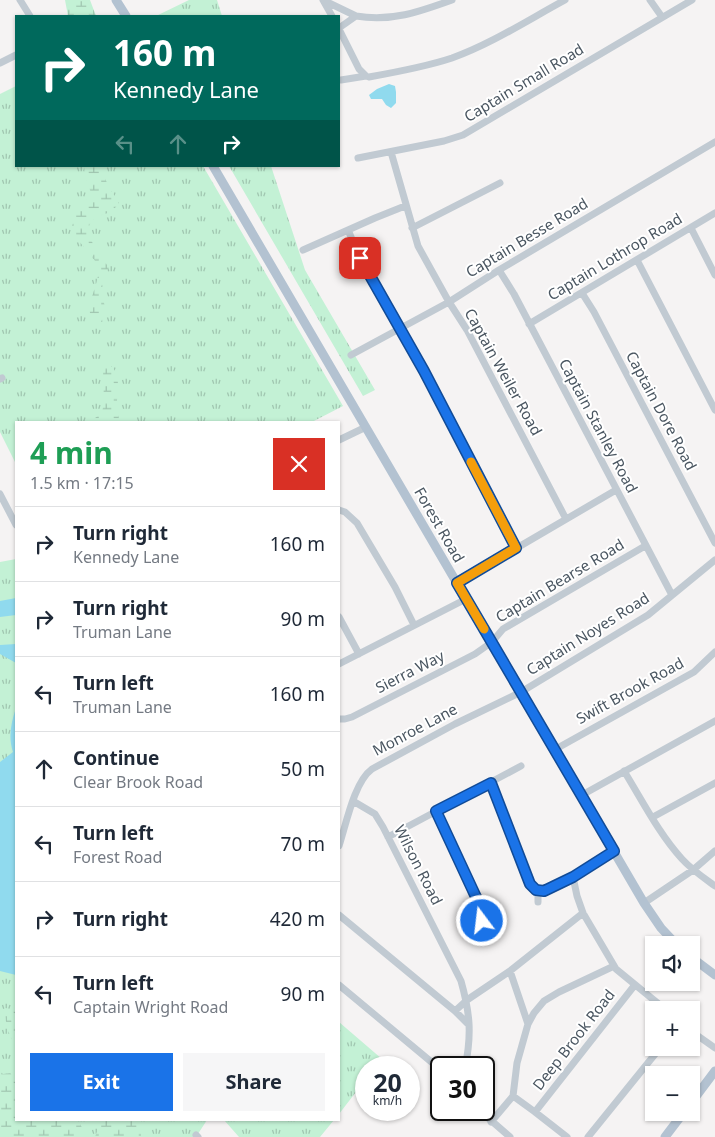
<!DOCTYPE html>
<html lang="en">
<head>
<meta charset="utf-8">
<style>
	body { margin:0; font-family:"Noto Sans",sans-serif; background:#f6f6f7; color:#1f2937; height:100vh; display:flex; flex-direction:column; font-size:19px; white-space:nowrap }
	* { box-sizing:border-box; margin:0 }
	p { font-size:16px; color:#747a83 }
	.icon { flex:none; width:28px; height:28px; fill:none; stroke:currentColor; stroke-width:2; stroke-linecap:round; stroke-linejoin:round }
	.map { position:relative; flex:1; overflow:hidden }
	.details { position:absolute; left:15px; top:421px; width:325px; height:700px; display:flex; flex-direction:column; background:#fff; border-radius:0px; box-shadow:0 1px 4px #0004 }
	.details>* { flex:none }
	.banner { position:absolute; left:15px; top:15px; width:325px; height:152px; border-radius:0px; box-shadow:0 1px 4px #0004; background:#00695c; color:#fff; overflow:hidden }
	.buttons { position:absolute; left:645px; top:936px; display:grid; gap:10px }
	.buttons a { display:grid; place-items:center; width:55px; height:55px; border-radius:0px; background:#fff; box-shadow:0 1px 4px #0004; font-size:25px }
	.speed { position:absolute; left:355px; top:1056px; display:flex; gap:10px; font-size:25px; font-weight:700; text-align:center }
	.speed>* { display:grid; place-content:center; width:65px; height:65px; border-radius:50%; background:#fff; box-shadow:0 1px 4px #0004; line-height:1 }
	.speed small { font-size:12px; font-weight:400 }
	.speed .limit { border:2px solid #111; border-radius:8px; background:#fff; color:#111 }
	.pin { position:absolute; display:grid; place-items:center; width:42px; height:42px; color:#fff; margin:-21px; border-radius:10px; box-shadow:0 2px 8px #0006 }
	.me { position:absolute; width:55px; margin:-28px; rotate:345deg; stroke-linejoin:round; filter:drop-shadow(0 0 4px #0008) }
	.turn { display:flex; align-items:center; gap:18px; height:105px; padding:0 15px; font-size:22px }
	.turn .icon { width:65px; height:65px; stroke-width:2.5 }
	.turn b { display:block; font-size:35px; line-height:42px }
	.lanes { display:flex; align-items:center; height:48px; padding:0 15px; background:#0003; justify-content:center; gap:25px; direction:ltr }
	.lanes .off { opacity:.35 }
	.round { display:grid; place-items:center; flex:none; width:52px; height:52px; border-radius:0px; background:#f6f6f7 }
	.overview { display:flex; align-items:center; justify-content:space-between; height:85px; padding:0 15px }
	h1 { font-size:30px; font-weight:700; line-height:38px; color:#1e9e55 }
	.action { display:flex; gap:10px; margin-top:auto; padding:10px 15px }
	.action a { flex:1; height:58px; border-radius:0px; background:#1a73e8; color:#fff; font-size:20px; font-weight:700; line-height:58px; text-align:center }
	.action a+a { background:#f6f6f7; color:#1f2937 }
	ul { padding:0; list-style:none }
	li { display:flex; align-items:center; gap:15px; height:75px; padding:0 15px; border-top:1px solid #e0e1e3 }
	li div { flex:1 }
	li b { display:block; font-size:19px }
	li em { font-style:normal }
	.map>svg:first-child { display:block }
</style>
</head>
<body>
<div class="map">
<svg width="715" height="1137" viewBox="0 0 715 1137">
	<defs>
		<pattern id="grass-tufts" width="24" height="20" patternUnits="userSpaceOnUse" patternTransform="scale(1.25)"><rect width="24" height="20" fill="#c3f1d5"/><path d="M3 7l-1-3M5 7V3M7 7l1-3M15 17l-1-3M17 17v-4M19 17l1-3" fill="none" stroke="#a0c6b0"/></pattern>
		<pattern id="wetland-marsh" width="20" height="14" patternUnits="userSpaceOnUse" patternTransform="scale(1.25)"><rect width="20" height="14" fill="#c3f1d5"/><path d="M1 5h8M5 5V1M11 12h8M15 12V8" fill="none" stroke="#a0c6b0"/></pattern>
	</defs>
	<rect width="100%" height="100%" fill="#f5f3f3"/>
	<path fill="url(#grass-tufts)" d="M189 0H217L222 16H156Z
		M16 86V166H203L343 406 312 422H16V464L0 432V94Z
		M229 166H271L305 270 375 390 363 396Z
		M16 559V1120H207L196 1137H0V562Z
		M339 1022 382 1059 375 1067 366 1068V1079L339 1114Z
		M224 1120H334L320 1137H239Z"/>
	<path fill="url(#wetland-marsh)" d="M65 0H90L96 16H68Z
		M84 166H99L110 189 119 202C112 217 98 212 91 222 81 238 105 255 108 268L101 291 105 307 102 323 98 325C80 314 97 289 98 275 100 256 77 244 71 230L74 218 91 193 85 175Z
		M107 363C129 376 109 405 121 422H92L95 418 102 413 104 402 103 368 104 364Z
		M5 1008 16 1010V1048C10 1038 4 1021 5 1008Z
		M0 1071 3 1074 10 1073 16 1078V1120H75L79 1122 87 1137H0Z
		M96 1120H141V1137H95L98 1129Z"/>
	<path fill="#90daee" d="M389 84 395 86 396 92V103L391 108 386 105 382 99H371L369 95 377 89Z
		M16 598V615L0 617V601Z
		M16 644V663L0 654V645Z
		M16 708V975L0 971V762L13 752C8 737 11 723 16 708Z"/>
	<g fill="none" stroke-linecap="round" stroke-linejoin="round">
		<path stroke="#c1cad2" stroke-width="7" d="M20 0 30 16
			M323 0 356 16
			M323 0 332 16
			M650 0 662 17
			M339 28 356 16C391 22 419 12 452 0
			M339 29 359 69 366 76
			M0 63 16 55
			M341 80 366 76 369 77C397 72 425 67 452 58 491 44 528 20 565 0
			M391 152 418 246 449 302 467 330 566 519
			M358 158 444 141 463 135 692 0
			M412 228 500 183
			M691 228 715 275
			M348 230 360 258 424 371 516 548
			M303 250 375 218 405 206
			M637 260 715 410
			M499 270 514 294 672 595
			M582 293 594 312 715 543
			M529 324 715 213
			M351 355 449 302 499 270 715 142
			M0 379 2 378
			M339 440 366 427
			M0 494 16 525
			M339 510 345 512 357 523 395 587 414 625
			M457 583 616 490
			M339 617 359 654
			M339 664 466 599
			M339 719H345L352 717 475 654 492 642 503 629 645 546
			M554 750 694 672 715 652
			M624 771C642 800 659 834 682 859 692 870 704 878 715 886
			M491 783 530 884 538 891V902
			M582 795 715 721
			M353 801 375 814 383 827 461 981C470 1013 472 1034 465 1068
			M436 811 482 911V931
			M653 817 715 783
			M388 837 521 766
			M339 846C346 825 354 782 372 769L455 724 521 692 648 615 715 560
			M614 851 573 877 577 896 583 913 616 969 666 1010
			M538 891H544L573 877
			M644 903 693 870 715 851
			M339 915 455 1011 469 1025
			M510 971 528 1024
			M339 985 441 1070
			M455 1011 467 1000 510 971 583 913
			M691 1031 715 1048
			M513 1096 535 1112 567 1137
			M479 1110 510 1137
			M535 1112 634 986
			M491 1122 513 1096 517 1063 528 1024 534 1013 544 1001 559 992 614 966
			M196 1135 198 1137
			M588 1137 660 1048"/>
		<path stroke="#b3c2d1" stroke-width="9" d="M116 0 126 16
			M213 166 644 903 661 928 677 945
			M691 957 715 975
			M691 1103 715 1071
			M665 1137 684 1112"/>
	</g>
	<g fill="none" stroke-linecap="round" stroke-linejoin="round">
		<g stroke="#114b97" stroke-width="12">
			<path id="route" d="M360 258 424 371 516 548 457 583 614 851 573 877 544 891 536 890 530 884 491 783 436 811 482 910V921"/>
		</g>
		<use href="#route" stroke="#1a73e8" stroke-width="9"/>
		<path stroke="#f59e0b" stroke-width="9" d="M471 462 516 548 457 583 484 629"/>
	</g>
	<g text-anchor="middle" stroke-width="4" stroke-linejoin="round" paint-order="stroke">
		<g font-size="15" fill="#4a5661" stroke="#fff">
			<text transform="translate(524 83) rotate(-31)" y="5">Captain Small Road</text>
			<text transform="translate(527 238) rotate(-31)" y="5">Captain Besse Road</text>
			<text transform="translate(615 257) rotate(-31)" y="5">Captain Lothrop Road</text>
			<text transform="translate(503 372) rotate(61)" y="5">Captain Weiler Road</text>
			<text transform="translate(661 411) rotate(62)" y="5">Captain Dore Road</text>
			<text transform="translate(598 426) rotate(62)" y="5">Captain Stanley Road</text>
			<text transform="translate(439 525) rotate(60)" y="5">Forest Road</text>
			<text transform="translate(560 581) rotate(-31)" y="5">Captain Bearse Road</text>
			<text transform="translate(588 634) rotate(-32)" y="5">Captain Noyes Road</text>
			<text transform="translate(410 672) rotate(-27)" y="5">Sierra Way</text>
			<text transform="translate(630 691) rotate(-29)" y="5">Swift Brook Road</text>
			<text transform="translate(415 730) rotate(-28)" y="5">Monroe Lane</text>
			<text transform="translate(418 865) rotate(63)" y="5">Wilson Road</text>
			<text transform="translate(574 1040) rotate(-52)" y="5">Deep Brook Road</text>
		</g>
	</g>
</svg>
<div class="buttons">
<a><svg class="icon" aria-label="sound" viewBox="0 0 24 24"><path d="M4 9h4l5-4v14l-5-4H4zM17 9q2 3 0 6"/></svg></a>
<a>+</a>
<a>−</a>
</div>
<div class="speed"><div>20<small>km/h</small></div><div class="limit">30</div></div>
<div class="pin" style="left:360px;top:258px;background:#d93025"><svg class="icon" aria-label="arrive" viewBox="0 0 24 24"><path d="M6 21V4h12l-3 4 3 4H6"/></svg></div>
<svg class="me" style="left:482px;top:921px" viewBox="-20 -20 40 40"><circle r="17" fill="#1a73e8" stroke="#fff" stroke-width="3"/><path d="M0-11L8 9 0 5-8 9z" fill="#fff"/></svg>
<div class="banner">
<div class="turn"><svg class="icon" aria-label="right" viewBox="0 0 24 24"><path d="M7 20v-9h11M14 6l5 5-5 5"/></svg><div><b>160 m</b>Kennedy Lane</div></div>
<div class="lanes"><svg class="icon off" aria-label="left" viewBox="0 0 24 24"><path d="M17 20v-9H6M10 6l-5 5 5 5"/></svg><svg class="icon off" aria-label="ahead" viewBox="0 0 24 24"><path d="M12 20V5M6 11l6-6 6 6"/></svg><svg class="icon" aria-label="right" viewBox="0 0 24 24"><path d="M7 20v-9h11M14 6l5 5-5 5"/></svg></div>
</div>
<section class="details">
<div class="overview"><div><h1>4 min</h1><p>1.5 km · 17:15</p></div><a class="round" style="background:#d93025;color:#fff"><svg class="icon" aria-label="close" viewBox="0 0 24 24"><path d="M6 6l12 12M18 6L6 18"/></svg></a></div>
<ul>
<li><svg class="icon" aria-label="right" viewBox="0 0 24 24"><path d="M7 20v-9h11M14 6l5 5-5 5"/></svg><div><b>Turn right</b><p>Kennedy Lane</p></div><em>160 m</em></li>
<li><svg class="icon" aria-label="right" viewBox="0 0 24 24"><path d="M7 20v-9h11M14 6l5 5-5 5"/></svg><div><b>Turn right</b><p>Truman Lane</p></div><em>90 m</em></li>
<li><svg class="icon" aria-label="left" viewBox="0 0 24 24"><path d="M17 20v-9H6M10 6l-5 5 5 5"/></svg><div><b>Turn left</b><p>Truman Lane</p></div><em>160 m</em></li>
<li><svg class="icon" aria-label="ahead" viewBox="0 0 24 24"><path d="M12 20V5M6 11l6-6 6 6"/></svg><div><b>Continue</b><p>Clear Brook Road</p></div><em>50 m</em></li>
<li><svg class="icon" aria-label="left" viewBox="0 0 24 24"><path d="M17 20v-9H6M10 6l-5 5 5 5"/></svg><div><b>Turn left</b><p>Forest Road</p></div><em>70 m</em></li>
<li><svg class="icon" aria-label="right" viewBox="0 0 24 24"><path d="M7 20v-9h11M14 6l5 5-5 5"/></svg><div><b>Turn right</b></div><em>420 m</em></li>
<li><svg class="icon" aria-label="left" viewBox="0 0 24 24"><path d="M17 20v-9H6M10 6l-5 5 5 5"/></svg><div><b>Turn left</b><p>Captain Wright Road</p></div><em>90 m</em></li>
</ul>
<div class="action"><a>Exit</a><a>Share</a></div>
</section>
</div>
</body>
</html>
